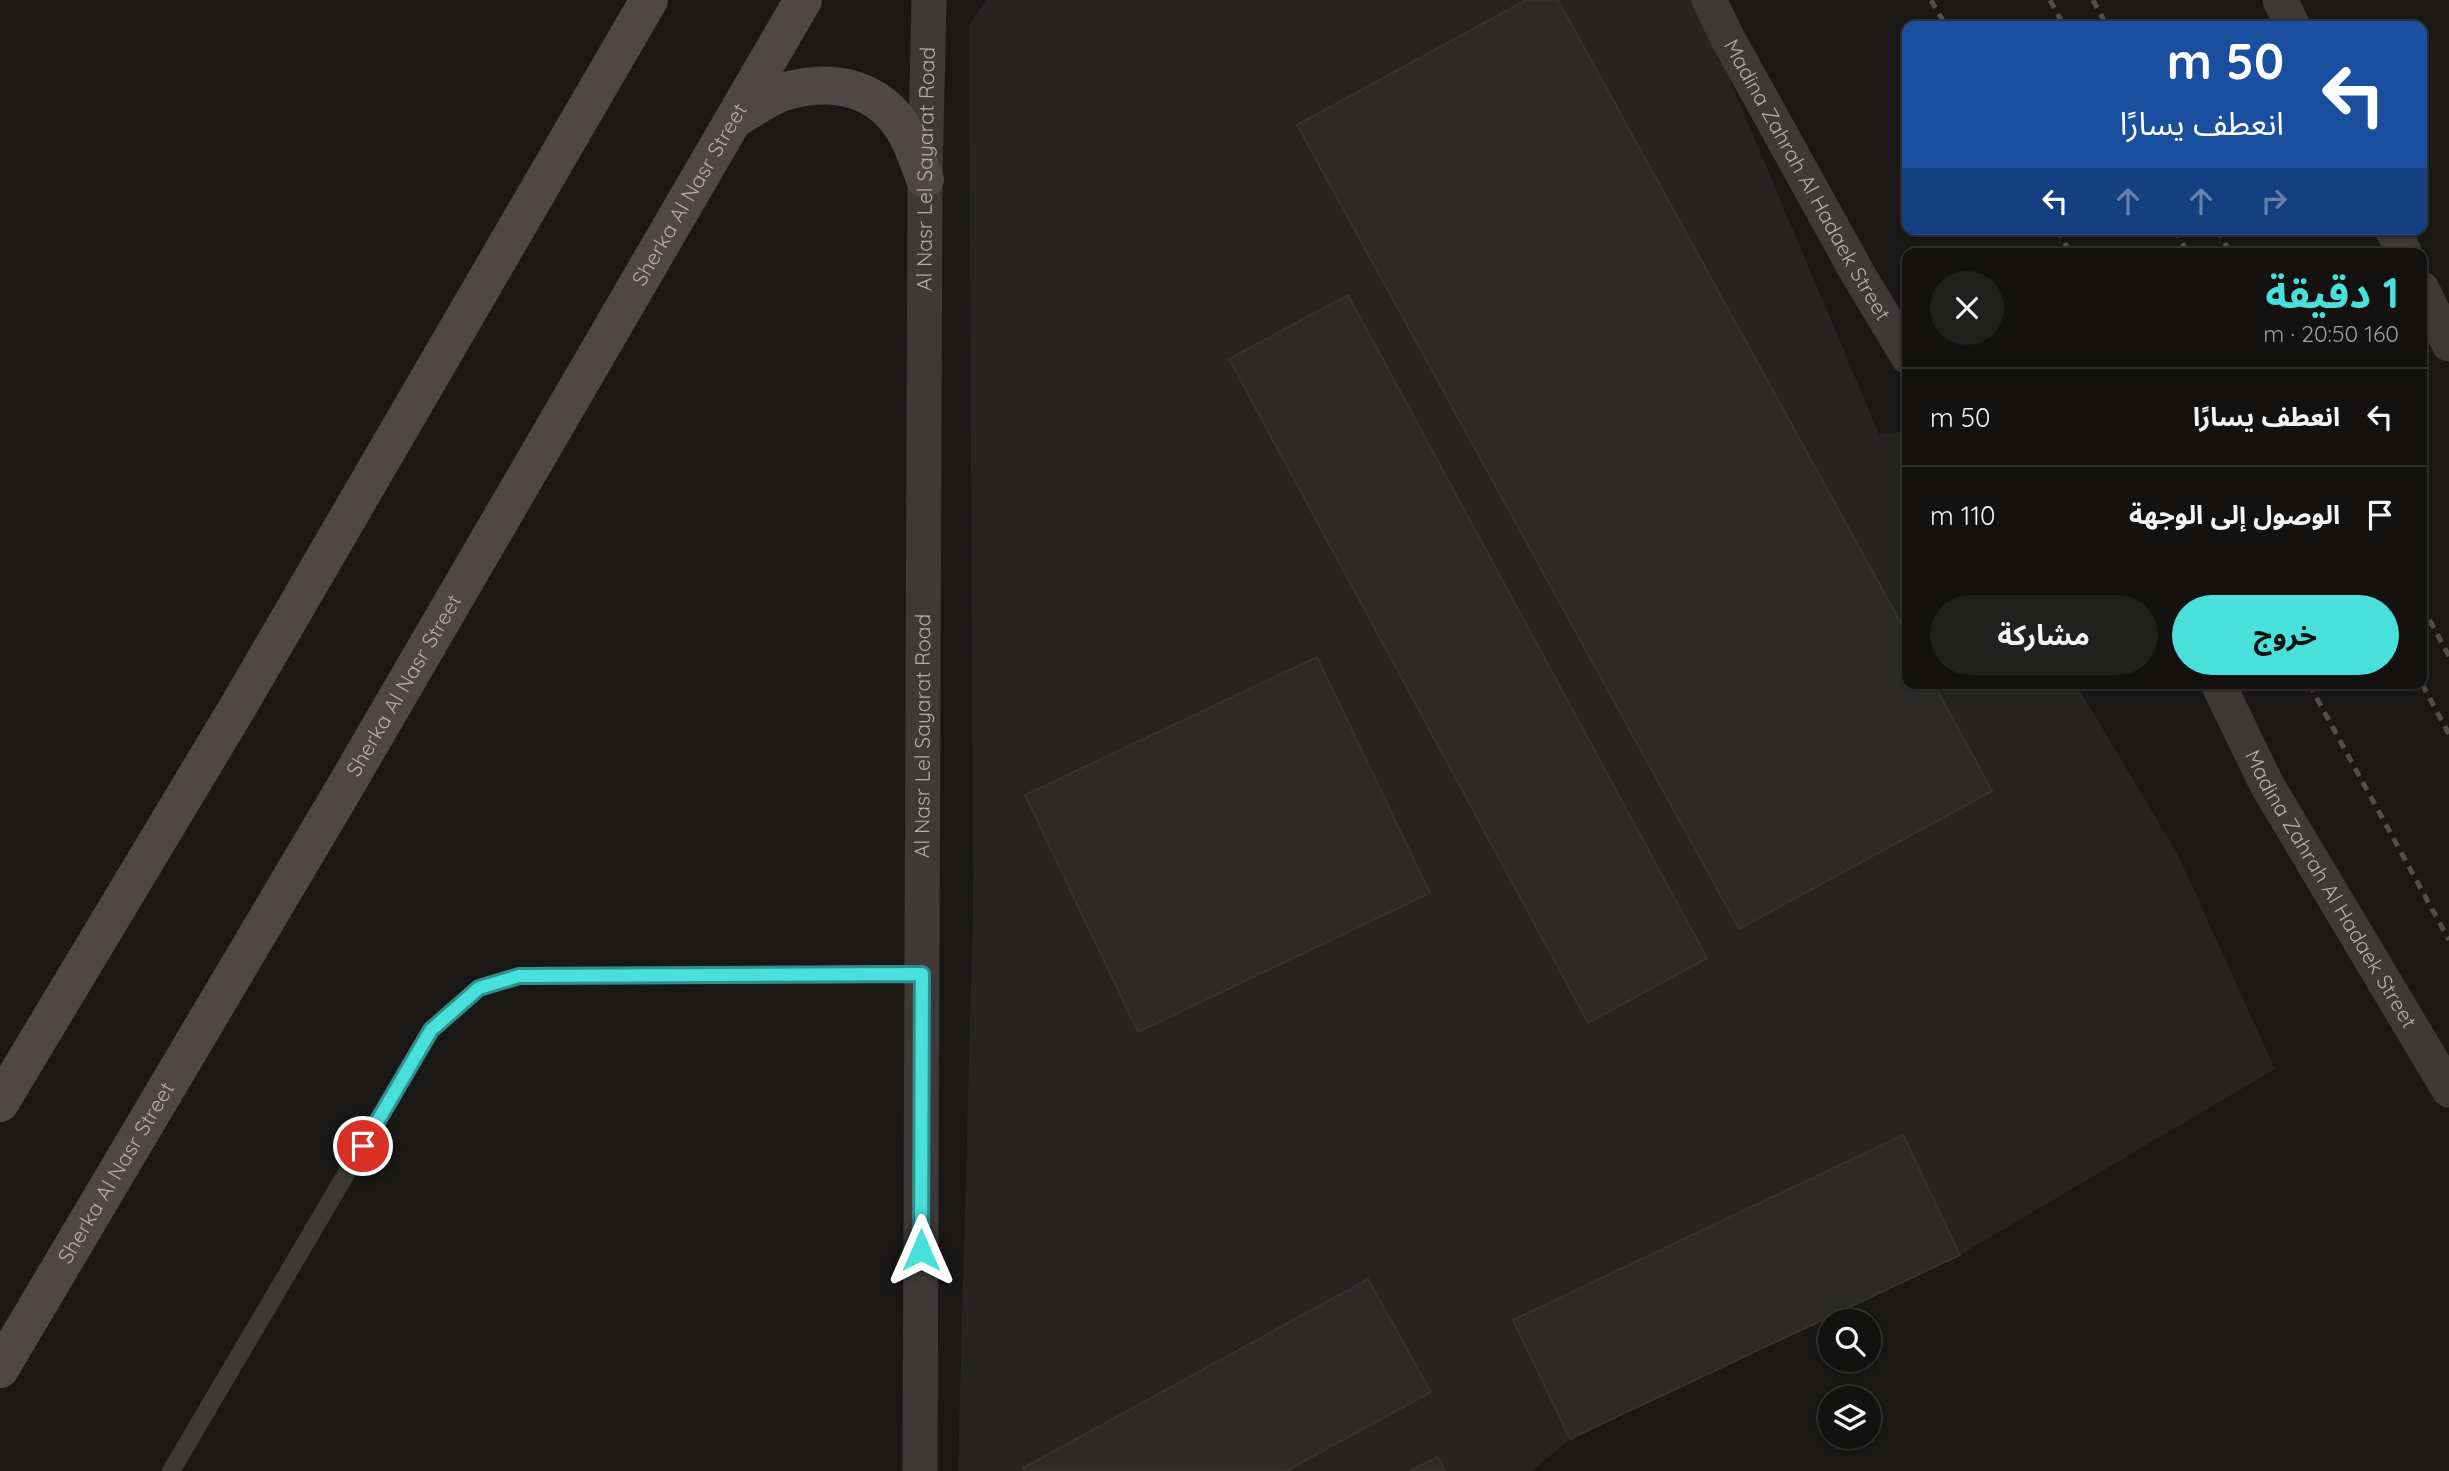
<!DOCTYPE html>
<html lang="ar">
<head>
<meta charset="utf-8">
<style>
	body { margin:0; font-family:Quicksand,"Noto Sans Arabic",sans-serif; background:#20201f; color:#f1f3f6; direction:rtl; height:100vh; display:flex; flex-direction:column; font-size:26px; white-space:nowrap }
	* { box-sizing:border-box; margin:0 }
	p { font-size:23px; color:#9d9e9f }
	.icon { flex:none; width:38px; height:38px; fill:none; stroke:currentColor; stroke-width:2; stroke-linecap:round; stroke-linejoin:round }
	.map { position:relative; flex:1; overflow:hidden; direction:ltr }
	.sheet { position:absolute; left:1902px; top:248px; width:525px; height:441px; display:flex; flex-direction:column; background:#131211; border-radius:14px; box-shadow:0 2px 5px #0004,0 0 0 2px #323231; direction:rtl }
	.sheet>* { flex:none }
	.banner { position:absolute; left:1902px; top:21px; width:525px; height:214px; border-radius:14px; box-shadow:0 2px 5px #0004,0 0 0 2px #323231; direction:rtl; background:#1a4fa0; color:#fff; overflow:hidden }
	.controls { position:absolute; left:1818px; top:1309px; display:grid; gap:14px }
	.controls a { display:grid; place-items:center; width:63px; height:63px; border-radius:50%; background:#131211; box-shadow:0 2px 5px #0004,0 0 0 2px #323231; font-size:35px }
	.pin { position:absolute; display:grid; place-items:center; width:60px; height:60px; color:#fff; margin:-30px; border:4px solid #fff; border-radius:50%; box-shadow:0 2px 7px #0007 }
	.me { position:absolute; width:77px; margin:-38px; rotate:0deg; stroke-linejoin:round; filter:drop-shadow(0 0 5px #0008) }
	.turn { display:flex; align-items:center; gap:24px; height:147px; padding:0 28px; font-size:32px }
	.turn .icon { width:91px; height:91px; stroke-width:2.5 }
	.turn b { display:block; font-size:49px; line-height:60px }
	.lanes { display:flex; align-items:center; height:66px; padding:0 28px; background:#0003; justify-content:center; gap:35px; direction:ltr }
	.lanes .off { opacity:.35 }
	.round { display:grid; place-items:center; flex:none; width:74px; height:74px; border-radius:37px; background:#20201f }
	.head { display:flex; align-items:center; justify-content:space-between; height:119px; padding:0 28px }
	h1 { font-size:42px; font-weight:700; line-height:52px; color:#49dfdb }
	.primary-button { display:flex; gap:14px; margin-top:auto; padding:14px 28px }
	.primary-button a { flex:1; height:80px; border-radius:42px; background:#49dfdb; color:#111; font-size:28px; font-weight:700; line-height:80px; text-align:center }
	.primary-button a+a { background:#20201f; color:#f1f3f6 }
	ul { padding:0; list-style:none }
	li { display:flex; align-items:center; gap:21px; height:98px; padding:0 28px; border-top:2px solid #323231 }
	li div { flex:1 }
	li b { display:block; font-size:26px }
	li em { font-style:normal }
	.map>svg:first-child { display:block }
</style>
</head>
<body>
<div class="map">
<svg width="2449" height="1471" viewBox="0 0 2449 1471">
	<rect width="100%" height="100%" fill="#191817"/>
	<path fill="#262423" d="M986 0H1696L1879 434 1907 431 1908 684H2076L2178 855 2275 1069 1960 1255 1570 1439 1532 1471H958L973 911 969 26Z"/>
	<path fill="#2d2b2a" stroke="#353231" stroke-width="2" d="M1526 0H1558L1908 636V684H1934L1992 791 1739 929 1297 125Z
		M1348 295 1707 958 1588 1023 1229 359Z
		M1317 657 1430 893 1138 1032 1025 795Z
		M1903 1135 1960 1255 1570 1439 1513 1320Z
		M1368 1279 1431 1392 1286 1471H1025L1023 1468Z
		M1438 1457 1445 1471H1409Z"/>
	<g fill="none" stroke-linecap="round" stroke-linejoin="round">
		<path stroke="#3d3939" stroke-width="18" d="M171 1471 431 1030 479 988 519 976 922 974"/>
		<g stroke="#3d3939" stroke-width="35">
			<path id="s1" d="M1709 0 1727 37 1858 274 1908 357"/>
			<path d="M2280 0 2293 26"/>
			<path d="M2392 229 2405 254"/>
			<path d="M2422 289 2449 344"/>
			<path id="s2" d="M2218 684 2267 785 2449 1090"/>
			<path id="s3" d="M920 1471 925 179 929 0"/>
		</g>
		<g stroke="#4d4747" stroke-width="38">
			<path d="M735 119C750 110 767 98 783 92 832 77 880 87 906 133 914 147 919 164 925 179"/>
			<path d="M0 1103 239 705 649 0"/>
			<path id="s4" d="M0 1369 345 787 803 0"/>
		</g>
		<path stroke="#524c4c" stroke-width="5" stroke-dasharray="9 7" stroke-linecap="butt" d="M1931 0 1946 26
			M2050 0 2064 26
			M2093 0 2107 26
			M2057 229 2071 254
			M2175 229 2188 254
			M2217 229 2231 254
			M2422 606 2449 656
			M2309 684 2449 940
			M2422 684 2449 734"/>
	</g>
	<g fill="none" stroke-linecap="round" stroke-linejoin="round">
		<g stroke="#2f918e" stroke-width="18">
			<path id="route" d="M363 1146 431 1030 479 988 519 976 922 974 921 1250"/>
		</g>
		<use href="#route" stroke="#49dfdb" stroke-width="12"/>
	</g>
	<g text-anchor="middle" stroke-width="7" stroke-linejoin="round" paint-order="stroke">
		<g font-size="21" fill="#b7abab" stroke="#141312">
			<text dy="7" stroke="none"><textPath href="#s3" startOffset="1302">Al Nasr Lel Sayarat Road</textPath></text>
			<text dy="7" stroke="none"><textPath href="#s1" startOffset="205">Madina Zahrah Al Hadaek Street</textPath></text>
			<text dy="7" stroke="none"><textPath href="#s4" startOffset="1362">Sherka Al Nasr Street</textPath></text>
			<text dy="7" stroke="none"><textPath href="#s4" startOffset="794">Sherka Al Nasr Street</textPath></text>
			<text dy="7" stroke="none"><textPath href="#s3" startOffset="735">Al Nasr Lel Sayarat Road</textPath></text>
			<text dy="7" stroke="none"><textPath href="#s2" startOffset="234">Madina Zahrah Al Hadaek Street</textPath></text>
			<text dy="7" stroke="none"><textPath href="#s4" startOffset="228">Sherka Al Nasr Street</textPath></text>
		</g>
	</g>
</svg>
<div class="controls">
<a><svg class="icon" aria-label="search" viewBox="0 0 24 24"><circle cx="10" cy="10" r="6"/><path d="M15 15l6 6"/></svg></a>
<a><svg class="icon" aria-label="layers" viewBox="0 0 24 24"><path d="M12 4l9 5-9 5-9-5zM3 14l9 5 9-5"/></svg></a>
</div>
<div class="pin" style="left:363px;top:1146px;background:#d93025"><svg class="icon" aria-label="arrive" viewBox="0 0 24 24"><path d="M6 21V4h12l-3 4 3 4H6"/></svg></div>
<svg class="me" style="left:921px;top:1250px" viewBox="-20 -20 40 40"><path d="M0-17L14 15 0 8-14 15z" fill="#49dfdb" stroke="#fff" stroke-width="4"/></svg>
<div class="banner">
<div class="turn"><svg class="icon" aria-label="left" viewBox="0 0 24 24"><path d="M17 20v-9H6M10 6l-5 5 5 5"/></svg><div><b>50 m</b>انعطف يسارًا</div></div>
<div class="lanes"><svg class="icon" aria-label="left" viewBox="0 0 24 24"><path d="M17 20v-9H6M10 6l-5 5 5 5"/></svg><svg class="icon off" aria-label="ahead" viewBox="0 0 24 24"><path d="M12 20V5M6 11l6-6 6 6"/></svg><svg class="icon off" aria-label="ahead" viewBox="0 0 24 24"><path d="M12 20V5M6 11l6-6 6 6"/></svg><svg class="icon off" aria-label="right" viewBox="0 0 24 24"><path d="M7 20v-9h11M14 6l5 5-5 5"/></svg></div>
</div>
<section class="sheet">
<div class="head"><div><h1>1 دقيقة</h1><p>160 m · 20:50</p></div><a class="round"><svg class="icon" aria-label="close" viewBox="0 0 24 24"><path d="M6 6l12 12M18 6L6 18"/></svg></a></div>
<ul>
<li><svg class="icon" aria-label="left" viewBox="0 0 24 24"><path d="M17 20v-9H6M10 6l-5 5 5 5"/></svg><div><b>انعطف يسارًا</b></div><em>50 m</em></li>
<li><svg class="icon" aria-label="arrive" viewBox="0 0 24 24"><path d="M6 21V4h12l-3 4 3 4H6"/></svg><div><b>الوصول إلى الوجهة</b></div><em>110 m</em></li>
</ul>
<div class="primary-button"><a>خروج</a><a>مشاركة</a></div>
</section>
</div>
</body>
</html>
